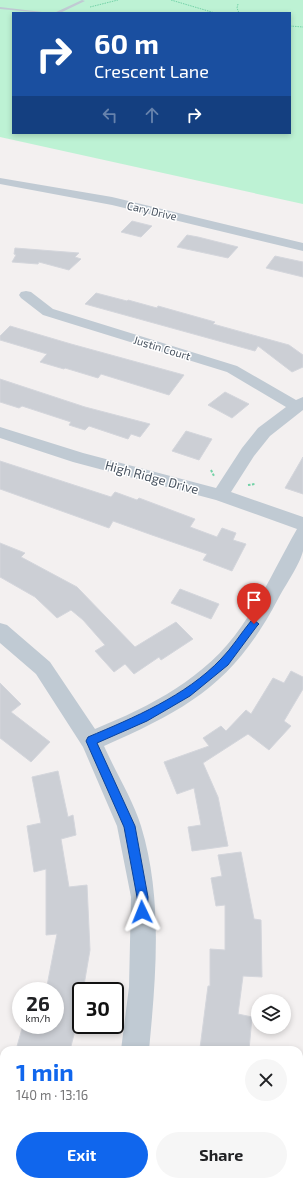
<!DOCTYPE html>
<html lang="en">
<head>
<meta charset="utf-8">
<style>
	body { margin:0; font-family:"Exo 2",sans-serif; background:#f6f6f6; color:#202124; height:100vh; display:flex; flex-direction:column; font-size:15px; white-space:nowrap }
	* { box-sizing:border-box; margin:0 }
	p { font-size:13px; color:#757577 }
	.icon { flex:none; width:22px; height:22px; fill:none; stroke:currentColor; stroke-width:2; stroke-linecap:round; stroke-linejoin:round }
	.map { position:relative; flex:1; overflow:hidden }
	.drawer { position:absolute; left:0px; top:1046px; width:303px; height:140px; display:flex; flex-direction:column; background:#fff; border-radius:12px 12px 0 0; box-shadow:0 2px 6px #0003 }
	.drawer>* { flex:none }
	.hud { position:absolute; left:12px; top:12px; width:279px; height:122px; border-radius:0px; box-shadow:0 2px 6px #0003; background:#1a4fa0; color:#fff; overflow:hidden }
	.controls { position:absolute; left:251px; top:994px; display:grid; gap:8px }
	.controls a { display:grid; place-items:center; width:40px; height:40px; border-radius:50%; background:#fff; box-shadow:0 2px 6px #0003; font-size:20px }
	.speed { position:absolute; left:12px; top:982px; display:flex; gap:8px; font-size:20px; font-weight:700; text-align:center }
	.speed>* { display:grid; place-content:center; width:52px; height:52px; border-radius:50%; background:#fff; box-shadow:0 2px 6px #0003; line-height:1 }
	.speed small { font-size:10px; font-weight:400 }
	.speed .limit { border:2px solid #111; border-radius:6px; background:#fff; color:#111 }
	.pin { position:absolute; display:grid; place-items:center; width:34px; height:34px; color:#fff; margin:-41px -17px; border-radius:50% 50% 50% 0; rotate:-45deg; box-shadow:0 0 4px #0007 }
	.pin .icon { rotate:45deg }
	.me { position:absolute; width:44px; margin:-22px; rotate:358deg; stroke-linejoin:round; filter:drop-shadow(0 0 3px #0008) }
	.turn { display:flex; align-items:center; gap:14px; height:84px; padding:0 16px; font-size:18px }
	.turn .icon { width:52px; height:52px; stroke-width:2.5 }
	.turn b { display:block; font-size:28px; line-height:34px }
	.lanes { display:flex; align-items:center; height:38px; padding:0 16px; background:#0003; justify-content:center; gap:20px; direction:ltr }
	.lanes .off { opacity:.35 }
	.round { display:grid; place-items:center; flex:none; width:42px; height:42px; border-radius:21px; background:#f6f6f6 }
	.summary { display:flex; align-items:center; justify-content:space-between; height:68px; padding:0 16px }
	h1 { font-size:24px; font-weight:700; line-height:30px; color:#1066ed }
	.primary-button { display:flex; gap:8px; margin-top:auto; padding:8px 16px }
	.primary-button a { flex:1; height:46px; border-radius:24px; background:#1066ed; color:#fff; font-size:16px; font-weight:700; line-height:46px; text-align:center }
	.primary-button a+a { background:#f6f6f6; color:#202124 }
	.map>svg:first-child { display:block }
</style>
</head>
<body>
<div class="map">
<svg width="303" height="1186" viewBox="0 0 303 1186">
	<rect width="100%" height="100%" fill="#f3f0f0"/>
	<path fill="#bdf2d4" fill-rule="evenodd" d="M0 0H303V204L0 137ZM13 13H290V133H13Z"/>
	<path fill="#cccfd5" stroke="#d4d6dc" d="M132 221 152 226 141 237 121 232Z
		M187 235 198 237 238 247 228 258 177 247Z
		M15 248 79 253 75 257 81 259 69 270 39 262 38 264 12 262 16 255 14 254Z
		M275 256 303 262V277L266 268Z
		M96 293 127 301 128 300 157 308 158 306 215 322 213 324 289 345 303 355V367L292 372 258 346 255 351 85 304Z
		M10 326 71 344 184 375 169 395 101 374 98 378 65 368 64 369 40 362 47 354 0 340V336Z
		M0 379 85 407 150 424 140 437 131 434 128 439 89 426 85 430 69 425 71 422 22 406 19 408 0 402Z
		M225 392 249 404 232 418 208 405Z
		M186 431 212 439 199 460 172 451Z
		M303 457V494L285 488Z
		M0 461 111 497 115 492 137 500 139 498 195 519 190 527 217 537 222 528 236 533 233 540 246 544 232 571 203 560 207 554 152 535 113 521 109 528 0 489Z
		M0 543 25 553 21 557 77 587 135 647 176 622 193 639 161 660 159 657 134 674 125 664 114 672 95 651 105 645 83 620 71 610 57 618 35 597 0 577Z
		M180 589 219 604 211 619 171 603Z
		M291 671 303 677V689L284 721 291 726 269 750 248 734 203 763 218 797 228 846 192 851 188 827 201 825 194 788 177 794 164 762 209 746 203 738 221 726 226 731 246 710 251 714 273 678 284 683Z
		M0 683 21 704 11 712 50 742 31 762 0 738Z
		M58 771 68 817 73 815 76 835 61 839 69 887 87 885 90 950 83 991H81L78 1019 70 1050H16L23 1025H55V991H46L57 934 46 935V869L34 872 27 826 41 823 32 777Z
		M241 852 254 919 261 920 262 977 243 976 238 1014 252 1017 249 1050H208L200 1048 208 986H210V949L225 950V905L216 906 211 878 222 876 218 855Z"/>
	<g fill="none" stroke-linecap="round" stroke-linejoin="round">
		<path stroke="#73d2a7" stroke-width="1" stroke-dasharray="1.5 1" stroke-linecap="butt" d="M171 0 215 13
			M238 4 237 8 239 13
			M90 7 118 0
			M290 26 303 27"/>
		<path stroke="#73d2a7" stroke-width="2" stroke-dasharray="2.5 1.5" stroke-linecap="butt" d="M211 470 214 476
			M248 485 255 484"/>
		<path fill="#c0cad3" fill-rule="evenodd" d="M82 0 85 1 60 13H54Z
			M0 7 42 12 44 13 0 9Z"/>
		<path fill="#c0cad3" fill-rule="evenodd" d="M0 178 112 197 303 243V251L112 205 0 184Z
			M26 291 31 292 53 309 237 366 296 400 303 397V410L270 436 254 456 231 492 303 517C303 527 303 541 303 551 300 564 285 586 278 599 234 683 188 709 104 746 115 771 133 800 141 826 163 898 156 976 149 1050H121L129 987 131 897 117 826 83 747 36 674 0 643V623L7 625 50 662 95 729C151 706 206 678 241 627 263 596 278 562 297 529L216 500 73 462 0 438V427L83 453 216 488 242 448 258 428 286 407 227 372 43 315 21 298 19 295 21 292Z
			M90 1182H120L119 1186H89Z"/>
	</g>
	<path fill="#1066ed" stroke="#0a429a" d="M254 620 259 624 257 626 228 665 190 696 147 721 97 743 135 826 148 897 147 917 142 918 138 917 137 897 124 827 86 741 88 737C133 718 186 696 221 659 232 648 241 633 251 621Z"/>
	<g text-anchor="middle" stroke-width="3" stroke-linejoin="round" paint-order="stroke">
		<g font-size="11" fill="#47525f" stroke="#fff">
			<text transform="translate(152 211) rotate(13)" y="4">Cary Drive</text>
			<text transform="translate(162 348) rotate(17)" y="4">Justin Court</text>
		</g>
		<g font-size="13" fill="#47525f" stroke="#fff">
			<text transform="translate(152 477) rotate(15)" y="5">High Ridge Drive</text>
		</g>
	</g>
</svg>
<div class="controls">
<a><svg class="icon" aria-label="layers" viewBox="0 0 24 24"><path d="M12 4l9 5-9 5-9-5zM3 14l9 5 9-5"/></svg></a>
</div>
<div class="speed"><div>26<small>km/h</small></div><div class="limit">30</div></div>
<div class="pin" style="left:254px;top:624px;background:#d93025"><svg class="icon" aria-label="arrive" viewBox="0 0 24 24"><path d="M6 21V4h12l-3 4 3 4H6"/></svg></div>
<svg class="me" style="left:142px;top:912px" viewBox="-20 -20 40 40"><path d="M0-17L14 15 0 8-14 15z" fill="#1066ed" stroke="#fff" stroke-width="4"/></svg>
<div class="hud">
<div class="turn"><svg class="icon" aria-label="right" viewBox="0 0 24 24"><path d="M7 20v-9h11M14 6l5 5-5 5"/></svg><div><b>60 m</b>Crescent Lane</div></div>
<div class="lanes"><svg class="icon off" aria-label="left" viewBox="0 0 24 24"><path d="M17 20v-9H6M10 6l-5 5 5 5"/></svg><svg class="icon off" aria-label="ahead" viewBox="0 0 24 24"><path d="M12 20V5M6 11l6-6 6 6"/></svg><svg class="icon" aria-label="right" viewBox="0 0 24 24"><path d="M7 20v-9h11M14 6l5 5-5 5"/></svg></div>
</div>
<section class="drawer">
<div class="summary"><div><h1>1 min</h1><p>140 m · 13:16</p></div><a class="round"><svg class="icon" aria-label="close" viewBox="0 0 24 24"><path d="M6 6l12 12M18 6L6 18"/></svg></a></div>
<div class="primary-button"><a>Exit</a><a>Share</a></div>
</section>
</div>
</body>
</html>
